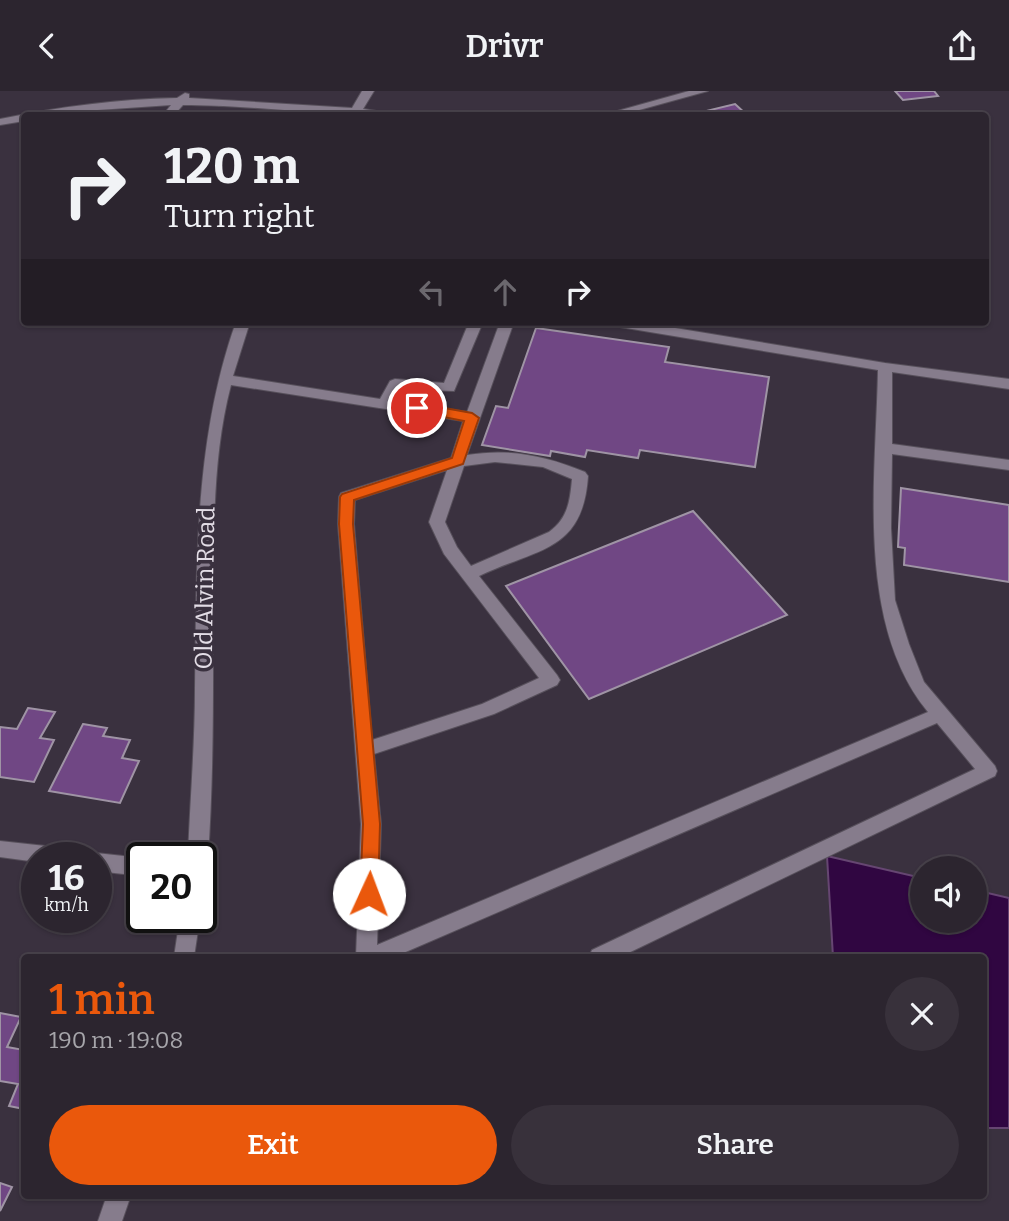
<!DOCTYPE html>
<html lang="en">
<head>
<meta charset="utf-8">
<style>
	body { margin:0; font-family:Bitter,serif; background:#38313b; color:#f1f3f6; height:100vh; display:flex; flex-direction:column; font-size:26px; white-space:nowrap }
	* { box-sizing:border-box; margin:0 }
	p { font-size:23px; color:#a6a5aa }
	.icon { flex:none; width:38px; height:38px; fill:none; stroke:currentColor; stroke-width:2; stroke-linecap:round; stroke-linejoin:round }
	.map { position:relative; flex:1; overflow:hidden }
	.side { position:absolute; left:21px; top:863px; width:966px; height:245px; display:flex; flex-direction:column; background:#2c252f; border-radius:7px; box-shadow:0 2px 5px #0004,0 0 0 2px #48424b }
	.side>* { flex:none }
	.top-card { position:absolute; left:21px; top:21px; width:968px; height:214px; border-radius:7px; box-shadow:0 2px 5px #0004,0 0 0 2px #48424b; background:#2c252f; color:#f1f3f6; overflow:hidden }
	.fabs { position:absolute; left:910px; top:765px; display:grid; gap:14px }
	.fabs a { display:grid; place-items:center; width:77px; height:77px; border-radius:50%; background:#2c252f; box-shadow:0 2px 5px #0004,0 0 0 2px #48424b; font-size:35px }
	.speed { position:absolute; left:21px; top:751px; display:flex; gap:14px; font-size:35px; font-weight:700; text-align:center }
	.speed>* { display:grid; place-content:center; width:91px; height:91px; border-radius:50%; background:#2c252f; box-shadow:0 2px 5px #0004,0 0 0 2px #48424b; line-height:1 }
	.speed small { font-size:18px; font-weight:400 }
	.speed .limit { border:4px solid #111; border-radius:10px; background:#fff; color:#111 }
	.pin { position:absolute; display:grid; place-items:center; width:60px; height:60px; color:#fff; margin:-30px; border:4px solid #fff; border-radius:50%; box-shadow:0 2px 7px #0007 }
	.me { position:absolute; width:77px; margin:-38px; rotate:2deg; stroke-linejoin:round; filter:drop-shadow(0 0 5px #0008) }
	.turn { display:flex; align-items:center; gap:24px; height:147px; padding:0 28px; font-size:32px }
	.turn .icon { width:91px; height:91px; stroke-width:2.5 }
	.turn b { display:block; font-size:49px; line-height:60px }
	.lanes { display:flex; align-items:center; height:66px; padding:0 28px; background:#0003; justify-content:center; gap:35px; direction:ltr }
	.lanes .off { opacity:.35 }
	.round { display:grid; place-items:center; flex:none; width:74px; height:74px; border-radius:37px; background:#38313b }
	.head { display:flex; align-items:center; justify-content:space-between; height:119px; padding:0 28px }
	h1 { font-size:42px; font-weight:600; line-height:52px; color:#ea580c }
	.cta { display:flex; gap:14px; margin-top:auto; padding:14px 28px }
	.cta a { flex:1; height:80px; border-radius:42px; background:#ea580c; color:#fff; font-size:28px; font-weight:600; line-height:80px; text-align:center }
	.cta a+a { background:#38313b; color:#f1f3f6 }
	header { display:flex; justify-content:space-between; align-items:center; height:91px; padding:0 28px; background:#2c252f; font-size:32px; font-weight:600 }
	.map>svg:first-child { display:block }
</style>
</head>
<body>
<header><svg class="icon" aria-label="back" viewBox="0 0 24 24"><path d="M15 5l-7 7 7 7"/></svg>Drivr<svg class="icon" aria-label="share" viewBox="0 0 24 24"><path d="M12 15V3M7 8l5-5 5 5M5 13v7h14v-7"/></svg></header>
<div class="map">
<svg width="1009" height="1130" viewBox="0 0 1009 1130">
	<rect width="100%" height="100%" fill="#3a313f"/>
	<path fill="#300641" stroke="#664672" stroke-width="2" d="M827 765 922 787V830H975V799L1009 807V1037H984V866H833Z"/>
	<path fill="#704784" stroke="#9f94a5" stroke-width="2" d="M895 0H934L938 5 903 9Z
		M735 13 747 24H705L702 21Z
		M536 237 669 256 665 271 769 286 755 376 640 359 638 367 587 359 585 366 551 360 550 365 482 354 496 315 508 317Z
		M901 397 1009 414V491L904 474 905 457 898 456Z
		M693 420 787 524 589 608 506 495Z
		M28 617 55 621 40 647 54 649 34 691 0 686V636L17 638Z
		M83 633 107 637 103 645 130 649 122 667 139 670 120 712 49 700Z
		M0 922 21 926 7 956 24 959V1018L9 1015 18 993 0 990Z
		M0 1092 12 1096 0 1120Z"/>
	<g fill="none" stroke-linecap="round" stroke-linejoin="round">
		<g stroke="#57505b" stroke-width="2">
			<path id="minor" d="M362 0H374L363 18 383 21 388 24C323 24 257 15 191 14H183L174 24H163L171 14 24 24V30L0 34V28C59 16 117 8 177 7L185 2 189 3V7L352 17Z
				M689 0H708L621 24H603Z
				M236 231H250L233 285 380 308 390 290 395 288 444 292 469 231H483L454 300 400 298 394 310 467 321 500 231H514L467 364C510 357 546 365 585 381L588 385C583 461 538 457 479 485L557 584 560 589 557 594 494 623 374 663 381 733 377 854 928 621C855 533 876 387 878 279L614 235 607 231H639L885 272 1009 288V298L892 281V353L1009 369V379L892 363 891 437 895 509 909 553 924 591 995 675 997 680 995 685 620 866H589L592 859 975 678 937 632 394 866H356L361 733 338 433 339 406 341 402 451 367 463 330 231 294C213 362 214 435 213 505 213 592 214 679 208 766L201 773V766H188C190 710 195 654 195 597 197 473 194 349 236 231ZM495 371 543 376 572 388C570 410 568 427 549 441L471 475 457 456 445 431 464 375ZM447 379 429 431 444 463 539 587 482 613 372 649 354 433 355 409Z
				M0 750 64 757 71 760 74 766H37V771L0 766Z
				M96 762 142 767V785L96 780V766H88Z
				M180 826H200L194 866H174Z
				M107 1104H131L122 1130H98Z"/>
		</g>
		<use href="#minor" fill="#867c8c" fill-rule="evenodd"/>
	</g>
	<path fill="#ea580c" stroke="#983908" stroke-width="2" d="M417 312 472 322 479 327 463 373 354 409 353 433 380 733 378 803 376 809 369 811 363 809 360 803 363 733 339 433 340 406 342 403 452 367 464 330 413 320 411 317Z"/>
	<g text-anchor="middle" stroke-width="7" stroke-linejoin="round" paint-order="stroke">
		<g font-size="24" fill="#e3dde6" stroke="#3a313f">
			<text transform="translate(205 497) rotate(-89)" y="8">Old Alvin Road</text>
		</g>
	</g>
</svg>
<div class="fabs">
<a><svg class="icon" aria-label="sound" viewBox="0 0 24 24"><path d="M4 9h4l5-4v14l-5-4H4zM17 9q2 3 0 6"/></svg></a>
</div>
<div class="speed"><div>16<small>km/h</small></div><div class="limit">20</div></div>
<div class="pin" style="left:417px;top:317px;background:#d93025"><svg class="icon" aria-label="arrive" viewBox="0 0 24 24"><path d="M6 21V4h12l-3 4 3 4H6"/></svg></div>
<svg class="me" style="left:369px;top:803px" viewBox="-20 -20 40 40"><circle r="19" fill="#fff"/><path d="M0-13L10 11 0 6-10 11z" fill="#ea580c"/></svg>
<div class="top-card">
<div class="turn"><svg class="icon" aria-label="right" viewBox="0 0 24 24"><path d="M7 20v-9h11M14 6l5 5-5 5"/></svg><div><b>120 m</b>Turn right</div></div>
<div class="lanes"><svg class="icon off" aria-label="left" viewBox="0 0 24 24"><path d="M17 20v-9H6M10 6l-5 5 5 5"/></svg><svg class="icon off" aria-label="ahead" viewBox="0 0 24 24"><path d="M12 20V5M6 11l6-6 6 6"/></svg><svg class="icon" aria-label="right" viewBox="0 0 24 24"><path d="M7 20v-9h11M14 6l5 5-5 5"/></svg></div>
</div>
<section class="side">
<div class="head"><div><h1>1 min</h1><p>190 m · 19:08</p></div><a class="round"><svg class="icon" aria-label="close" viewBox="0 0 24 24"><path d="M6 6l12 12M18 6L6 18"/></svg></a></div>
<div class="cta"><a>Exit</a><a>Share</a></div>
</section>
</div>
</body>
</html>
